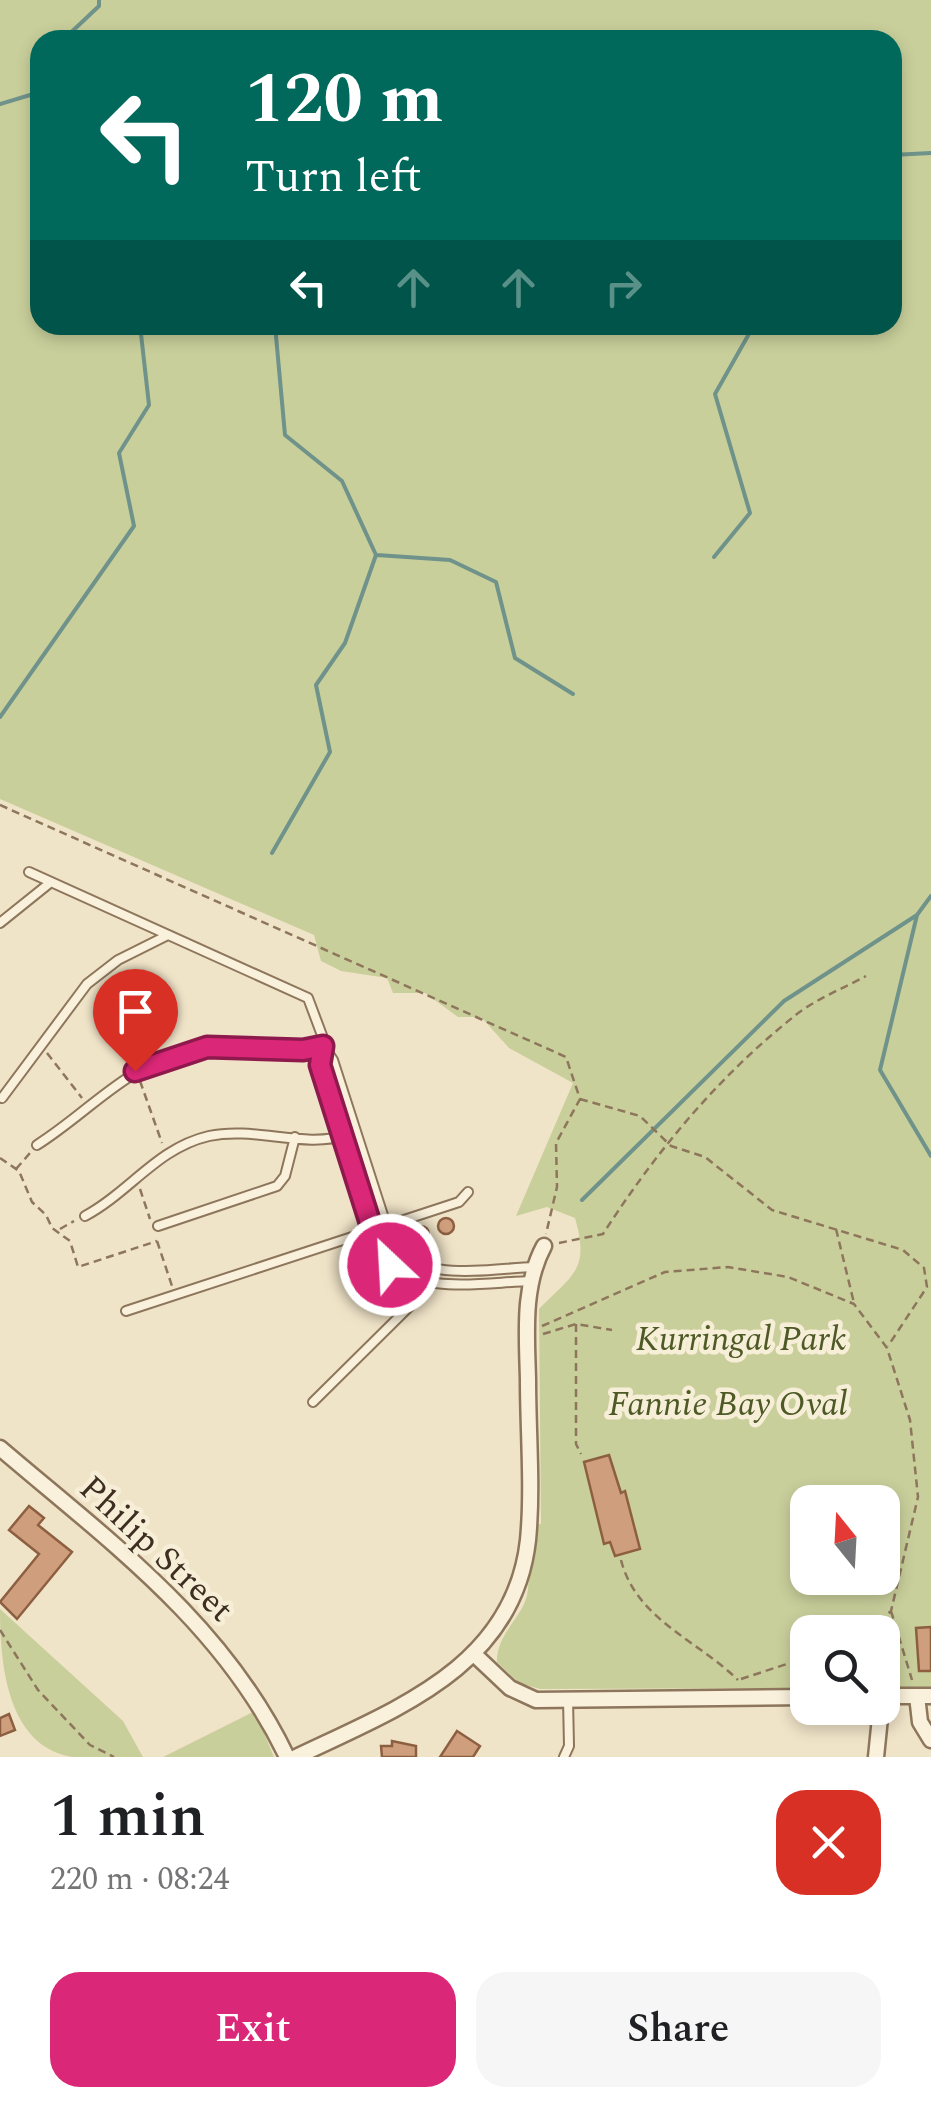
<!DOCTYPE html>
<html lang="en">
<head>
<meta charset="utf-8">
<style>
	body { margin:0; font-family:Spectral,serif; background:#f6f6f6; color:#202124; height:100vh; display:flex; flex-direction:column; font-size:38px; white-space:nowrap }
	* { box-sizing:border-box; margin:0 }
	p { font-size:32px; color:#757577 }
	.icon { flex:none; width:55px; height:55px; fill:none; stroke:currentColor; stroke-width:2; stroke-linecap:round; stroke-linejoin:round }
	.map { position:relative; height:1757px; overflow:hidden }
	.sheet { display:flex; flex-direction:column; background:#fff; flex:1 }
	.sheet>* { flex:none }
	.hud { position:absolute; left:30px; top:30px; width:872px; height:305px; border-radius:30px; box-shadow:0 5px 15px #0003; background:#00695c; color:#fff; overflow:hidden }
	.needle { width:65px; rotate:342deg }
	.tools { position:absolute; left:790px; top:1485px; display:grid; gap:20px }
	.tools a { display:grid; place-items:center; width:110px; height:110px; border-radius:20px; background:#fff; box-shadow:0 5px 15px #0003; font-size:50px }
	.pin { position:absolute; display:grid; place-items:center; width:85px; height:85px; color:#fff; margin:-102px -42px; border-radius:50% 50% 50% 0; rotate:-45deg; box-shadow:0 0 10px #0007 }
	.pin .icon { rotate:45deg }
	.me { position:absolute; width:110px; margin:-55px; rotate:335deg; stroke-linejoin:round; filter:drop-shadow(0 0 8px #0008) }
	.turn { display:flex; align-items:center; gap:35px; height:210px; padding:0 50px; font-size:45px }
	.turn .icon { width:130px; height:130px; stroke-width:2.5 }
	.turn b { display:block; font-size:70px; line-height:85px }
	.lanes { display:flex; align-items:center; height:95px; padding:0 50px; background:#0003; justify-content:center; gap:50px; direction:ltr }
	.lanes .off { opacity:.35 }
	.round { display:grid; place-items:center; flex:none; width:105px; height:105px; border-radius:30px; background:#f6f6f6 }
	.overview { display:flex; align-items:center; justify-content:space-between; height:170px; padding:0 50px }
	h1 { font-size:60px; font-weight:600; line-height:75px }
	.button { display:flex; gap:20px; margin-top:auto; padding:20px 50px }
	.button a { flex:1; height:115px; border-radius:30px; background:#db2777; color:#fff; font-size:40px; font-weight:600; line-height:115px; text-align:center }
	.button a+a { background:#f6f6f6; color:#202124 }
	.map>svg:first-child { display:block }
</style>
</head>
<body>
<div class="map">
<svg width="931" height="1757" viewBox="0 0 931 1757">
	<rect width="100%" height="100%" fill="#f0e4c8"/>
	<path fill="#c9cf9b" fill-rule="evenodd" d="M0 0H931V1687H883L882 1632H808L807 1688 540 1689 519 1683 497 1662C496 1632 526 1616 528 1589 531 1563 527 1555 536 1525L541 1524 539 1309C573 1274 590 1270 575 1218L547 1207 516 1216 573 1083 509 1048 481 1017H458L425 993H393L387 978 341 971 321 961 314 935 0 799ZM40 40H892V325H40ZM808 1502H882V1578H808Z
		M0 1609 123 1721 143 1757C120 1757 94 1757 72 1757 6 1746 0 1661 0 1609Z
		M255 1711 274 1757H163Z"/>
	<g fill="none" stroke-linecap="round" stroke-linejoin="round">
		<path stroke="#6f938a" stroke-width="4" d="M63 40 99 6V0
			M0 104 40 92
			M892 155 931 153
			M377 555 450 560 496 582 515 658 573 694
			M714 557 750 513 715 394 754 325
			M0 717 134 526 119 453 149 405 140 325
			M272 853 330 752 316 685 345 643 376 555 342 481 285 435 275 325
			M931 896 917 915 880 1070 931 1156
			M582 1200 784 1001 917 915"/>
	</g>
	<path fill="#cf9f7d" stroke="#8d5f41" stroke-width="2.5" d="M438 1226a8 8 0 1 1 16 0a8 8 0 1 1-16 0Z
		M413 1234a8 8 0 1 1 16 0a8 8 0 1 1-16 0Z
		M609 1455 621 1493 625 1491 640 1549 615 1556 610 1542 604 1544 584 1462Z
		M29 1506 44 1518 38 1525 72 1552 17 1619 0 1602 39 1554 9 1530Z
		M931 1627V1671H919L916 1628Z
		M9 1714 15 1730 0 1736V1718Z
		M457 1731 480 1746 473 1757H440Z
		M392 1741 416 1746V1757H382L381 1746H392Z"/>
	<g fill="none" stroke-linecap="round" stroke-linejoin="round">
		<g stroke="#8d765c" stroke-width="12">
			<path id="service" d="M29 872 308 998 323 1038 320 1065 384 1258C419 1297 484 1282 531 1281
				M0 923 51 882
				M323 1045 333 1060 391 1240C414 1285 491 1268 534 1267
				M2 1098 87 984 118 960 168 935
				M37 1145C98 1106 129 1059 208 1047 246 1042 287 1057 323 1045
				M85 1216C130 1192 157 1148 209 1136 256 1126 302 1149 348 1135
				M158 1226 277 1186 285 1176 295 1137
				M126 1311 459 1202 468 1192
				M313 1402 415 1301 429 1267
				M564 1757 569 1746 568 1699"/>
		</g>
		<g stroke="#8d765c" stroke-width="19">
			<path id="minor" d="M0 1448C110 1542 223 1623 287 1757
				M475 1655 510 1688 536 1700 808 1697
				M882 1696H931
				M917 1696 920 1722 931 1740
				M296 1757C396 1709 514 1667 528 1540 533 1488 528 1433 528 1380 527 1335 522 1287 544 1246
				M876 1757 881 1708"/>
		</g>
		<path stroke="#8d765c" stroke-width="2.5" stroke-dasharray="8 5" stroke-linecap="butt" d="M0 805 566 1057 580 1099 556 1143 557 1187 546 1234
			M47 1053 82 1098
			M140 1081 162 1143
			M580 1099 640 1116 671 1146 705 1157 772 1210 903 1250 924 1268 927 1287 888 1346
			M0 1158 19 1171 32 1202 46 1215 52 1228 70 1241 78 1267 157 1241
			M16 1169 30 1153
			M140 1189 150 1219
			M60 1229 74 1221
			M836 1229 854 1303
			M157 1241 172 1286
			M559 1243 603 1234C655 1153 717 1078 792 1018 813 1000 842 989 866 976
			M576 1324V1444L581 1454
			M542 1326 665 1272 728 1267 788 1277 854 1304 887 1348 910 1420 918 1497 891 1611 865 1632
			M543 1334 576 1324 612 1330
			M621 1560C636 1619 697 1640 738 1680
			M891 1611 912 1680
			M0 1630 38 1690 90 1745 114 1757
			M741 1679 808 1657"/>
		<use href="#service" stroke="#faf1dc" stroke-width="8"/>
		<use href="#minor" stroke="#faf1dc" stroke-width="14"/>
	</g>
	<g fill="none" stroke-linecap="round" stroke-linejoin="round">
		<g stroke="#8e194d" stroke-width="25">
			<path id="route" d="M135 1071 207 1047 303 1050 323 1046 320 1065 378 1248 390 1265"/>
		</g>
		<use href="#route" stroke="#db2777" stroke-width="18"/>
	</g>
	<g text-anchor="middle" stroke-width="9" stroke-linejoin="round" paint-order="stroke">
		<g font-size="35" font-style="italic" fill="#4d5a26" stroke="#f7eed8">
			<text x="741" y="1350">Kurringal Park</text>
			<text x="728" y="1415">Fannie Bay Oval</text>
		</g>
		<g font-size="35" fill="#3d2e20" stroke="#f7eed8">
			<text transform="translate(157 1548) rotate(43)" y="12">Philip Street</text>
		</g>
	</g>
</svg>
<div class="tools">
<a><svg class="needle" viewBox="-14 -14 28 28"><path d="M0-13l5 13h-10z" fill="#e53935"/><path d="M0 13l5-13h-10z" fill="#757577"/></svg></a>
<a><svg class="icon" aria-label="search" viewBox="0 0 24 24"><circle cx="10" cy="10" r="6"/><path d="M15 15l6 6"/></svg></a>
</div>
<div class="pin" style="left:135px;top:1071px;background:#d93025"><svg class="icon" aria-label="arrive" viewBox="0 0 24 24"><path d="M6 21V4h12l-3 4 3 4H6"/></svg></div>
<svg class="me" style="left:390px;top:1265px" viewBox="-20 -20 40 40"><circle r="17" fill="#db2777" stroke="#fff" stroke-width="3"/><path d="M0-11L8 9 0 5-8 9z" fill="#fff"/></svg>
<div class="hud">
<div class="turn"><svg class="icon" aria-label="left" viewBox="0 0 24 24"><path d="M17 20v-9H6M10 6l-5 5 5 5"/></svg><div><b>120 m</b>Turn left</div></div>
<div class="lanes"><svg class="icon" aria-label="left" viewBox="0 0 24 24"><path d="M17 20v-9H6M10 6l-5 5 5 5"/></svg><svg class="icon off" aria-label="ahead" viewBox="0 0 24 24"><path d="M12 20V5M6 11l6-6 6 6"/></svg><svg class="icon off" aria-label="ahead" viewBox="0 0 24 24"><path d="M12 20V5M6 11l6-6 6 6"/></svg><svg class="icon off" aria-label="right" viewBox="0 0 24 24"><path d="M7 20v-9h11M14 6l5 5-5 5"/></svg></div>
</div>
</div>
<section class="sheet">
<div class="overview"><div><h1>1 min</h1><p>220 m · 08:24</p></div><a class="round" style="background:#d93025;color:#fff"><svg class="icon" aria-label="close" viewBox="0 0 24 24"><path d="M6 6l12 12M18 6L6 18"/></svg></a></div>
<div class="button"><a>Exit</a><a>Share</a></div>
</section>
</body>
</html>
